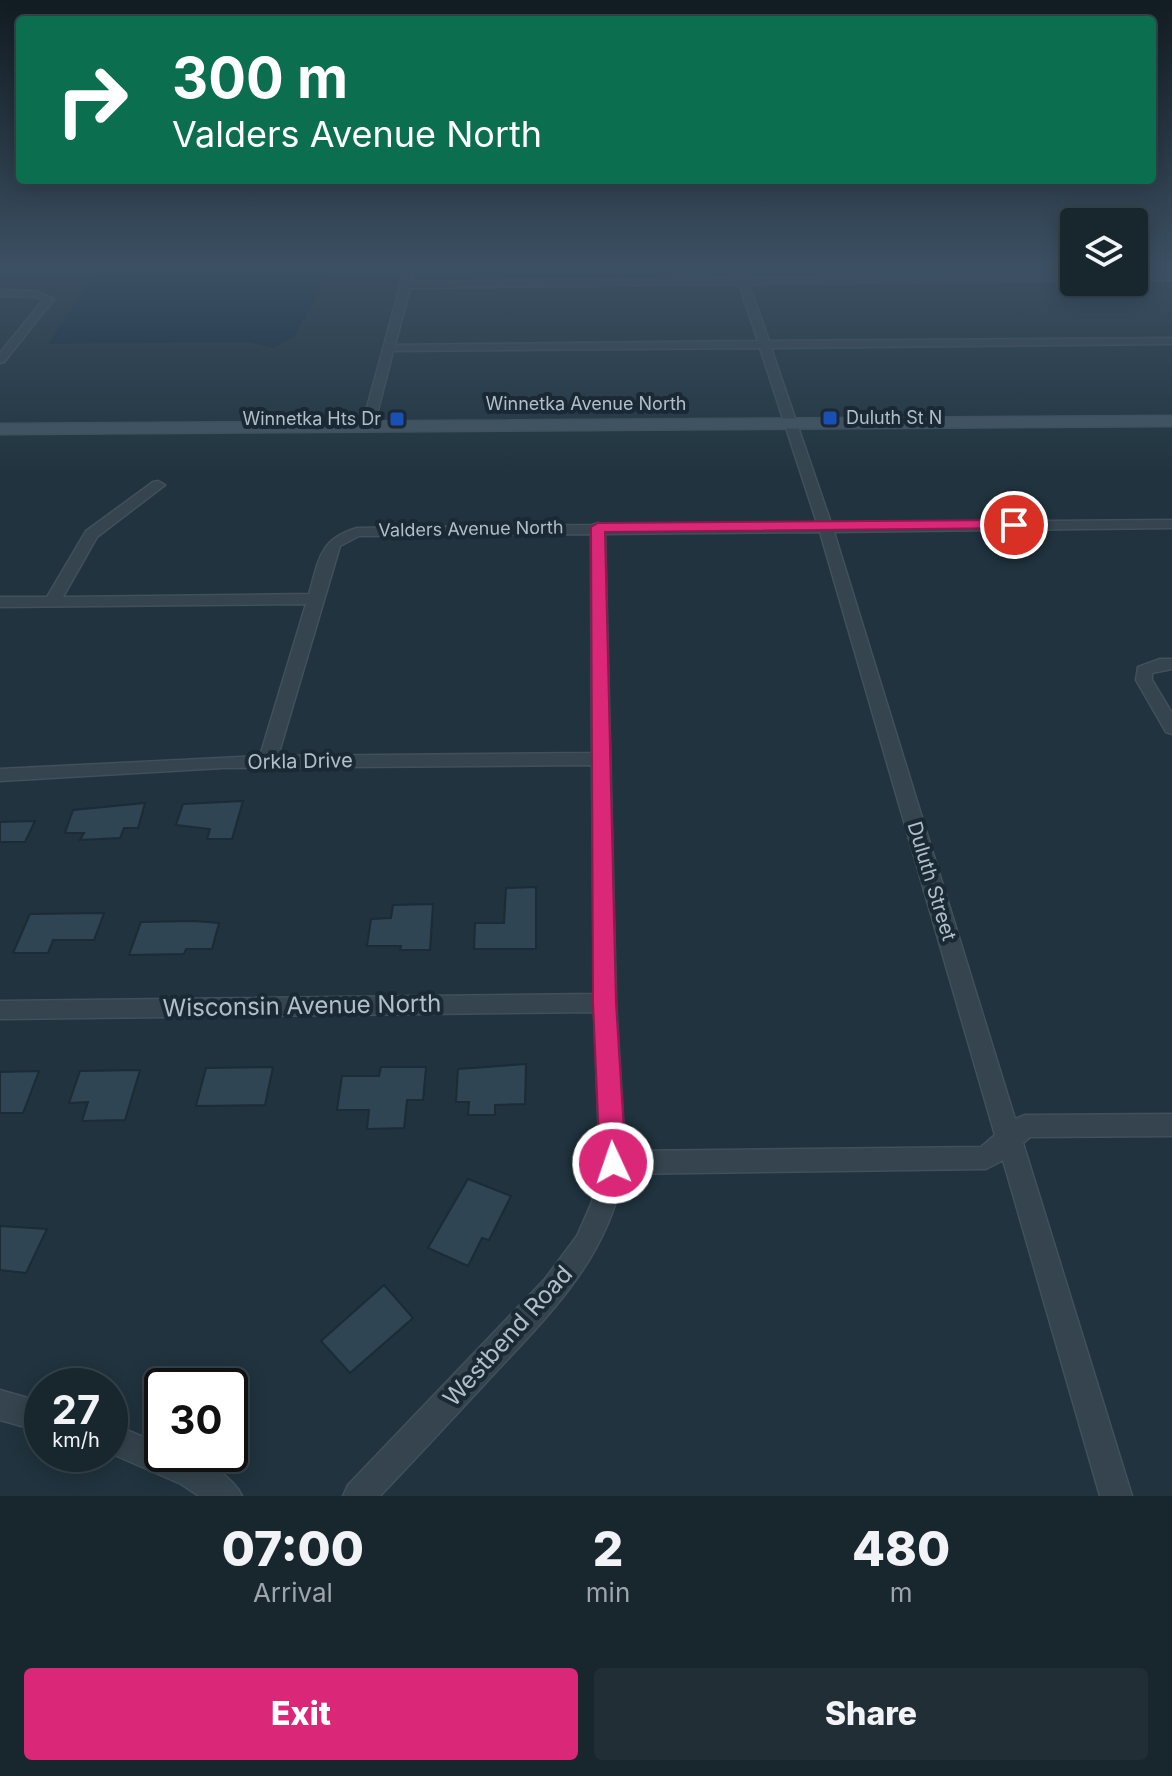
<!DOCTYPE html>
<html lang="en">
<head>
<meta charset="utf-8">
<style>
	body { margin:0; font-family:Inter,sans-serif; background:#212e36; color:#f1f3f6; height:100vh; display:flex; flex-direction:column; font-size:30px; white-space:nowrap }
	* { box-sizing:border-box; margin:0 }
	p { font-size:26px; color:#9fa5aa }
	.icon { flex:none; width:44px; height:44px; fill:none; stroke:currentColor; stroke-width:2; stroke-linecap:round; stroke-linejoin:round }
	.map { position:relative; height:1496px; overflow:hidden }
	.sheet { display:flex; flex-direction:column; background:#18262e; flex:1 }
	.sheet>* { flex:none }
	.top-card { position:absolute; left:16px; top:16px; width:1140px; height:168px; border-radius:8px; box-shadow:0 4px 20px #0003,0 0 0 2px #36434a; background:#0b6e4f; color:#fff; overflow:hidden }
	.fabs { position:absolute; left:1060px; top:208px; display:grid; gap:16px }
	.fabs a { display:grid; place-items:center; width:88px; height:88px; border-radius:8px; background:#18262e; box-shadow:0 4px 20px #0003,0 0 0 2px #36434a; font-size:40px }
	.speed { position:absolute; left:24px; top:1368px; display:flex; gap:16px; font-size:40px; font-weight:700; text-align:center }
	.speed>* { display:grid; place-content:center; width:104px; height:104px; border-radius:50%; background:#18262e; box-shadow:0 4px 20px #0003,0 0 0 2px #36434a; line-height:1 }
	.speed small { font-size:20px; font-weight:400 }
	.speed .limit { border:4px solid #111; border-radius:12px; background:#fff; color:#111 }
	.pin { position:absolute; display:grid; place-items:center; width:68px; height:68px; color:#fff; margin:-34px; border:4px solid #fff; border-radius:50%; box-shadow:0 2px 8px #0007 }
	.me { position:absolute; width:88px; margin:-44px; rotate:357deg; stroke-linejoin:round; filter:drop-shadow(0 0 6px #0008) }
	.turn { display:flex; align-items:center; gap:28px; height:168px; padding:0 24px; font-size:36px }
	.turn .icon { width:104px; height:104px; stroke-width:2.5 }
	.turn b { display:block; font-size:56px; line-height:68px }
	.eta { display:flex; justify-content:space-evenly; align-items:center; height:136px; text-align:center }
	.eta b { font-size:48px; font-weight:800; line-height:56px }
	.button { display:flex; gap:16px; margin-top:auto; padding:16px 24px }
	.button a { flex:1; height:92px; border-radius:8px; background:#db2777; color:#fff; font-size:32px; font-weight:800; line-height:92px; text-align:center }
	.button a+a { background:#212e36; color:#f1f3f6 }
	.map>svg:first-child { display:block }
</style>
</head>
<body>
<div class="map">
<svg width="1172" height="1496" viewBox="0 0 1172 1496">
	<rect width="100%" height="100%" fill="#20333e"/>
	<path fill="#132c3d" d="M99 268H331L294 337 274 348 247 342 48 344Z"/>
	<path fill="#2f4553" stroke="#1c2b35" stroke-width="2" d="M243 801 232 839H207L210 829 176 825 183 804Z
		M145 803 138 828H124L120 838 80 840 84 833H65L73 810Z
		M35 821 25 842H0V822Z
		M536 887V949H474L475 923H504L506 888Z
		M433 904 430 950H400L401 946H367L371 919 391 918 393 905Z
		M104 913 94 940H53L48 953H13L30 914Z
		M194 921 219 923 212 949H186L184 954 129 955 141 922Z
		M526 1064 525 1104 495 1105V1115H468L469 1102H456L458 1069Z
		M273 1067 265 1105 196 1106 206 1068Z
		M381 1067H426L423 1100H407L404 1128 367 1129 369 1110H337L342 1076H379Z
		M140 1070 125 1120 82 1121 88 1102 69 1103 80 1071Z
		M39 1071 23 1113H0V1072Z
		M468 1179 511 1196 489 1240 482 1238 468 1266 428 1248Z
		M0 1226 47 1229 26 1273 0 1270Z
		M384 1285 413 1318 350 1373 321 1341Z"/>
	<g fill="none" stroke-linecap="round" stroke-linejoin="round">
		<g stroke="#41505a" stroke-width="3">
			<path id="street" d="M405 268H415L411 282 737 278 734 268H744L747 278 1074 274V280L749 284 769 341 1172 338V344L771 348 831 523 1172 520V528L834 532 1015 1119 1025 1115 1172 1114V1136L1030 1137 1023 1143 1132 1496H1100L1003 1160 986 1169 623 1174C607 1259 549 1315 493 1375 455 1416 418 1456 380 1496H343L348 1485 545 1279 577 1236 592 1202 600 1163 594 1012 0 1019V1001L594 994 592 765 222 768 0 781V769L260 756 306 604 0 607V597H47L86 531 153 482 158 481 165 485 97 537 63 597 309 594C319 560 319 539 357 528L592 525 598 523 604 525 817 523 760 348 393 351 374 426 364 429 362 426ZM739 284 758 341 395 345 410 288ZM820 532 995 1135 981 1147 625 1151 616 1003 605 534ZM591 534 592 753 278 756 340 546 359 536Z
				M1134 274H1172V280H1134Z
				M0 290 35 291 54 299 4 362 0 363V353L43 300 34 297 0 296Z
				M1160 659H1172V669L1152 673V680L1172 713V734L1166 732 1136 680 1138 667Z
				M0 1390 42 1402V1432L0 1420Z
				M110 1423 162 1445V1454C168 1454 176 1453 182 1454 203 1457 234 1478 242 1496H199L181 1484 110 1453Z"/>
		</g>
		<g stroke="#41505a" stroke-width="3">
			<path id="secondary" d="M1172 416V426L0 434V424Z"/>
		</g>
		<use href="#street" fill="#35444e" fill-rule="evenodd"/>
		<use href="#secondary" fill="#425461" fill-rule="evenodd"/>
	</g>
	<linearGradient id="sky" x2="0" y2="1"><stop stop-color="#121c22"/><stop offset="0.56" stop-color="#3c5063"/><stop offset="1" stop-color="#3c5063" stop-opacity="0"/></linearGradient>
	<rect width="1172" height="477" fill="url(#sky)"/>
	<path fill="#db2777" stroke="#8e194d" stroke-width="2" d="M1014 520 1019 522V528L605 532 616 1003 626 1163 622 1171 613 1175 604 1171 600 1163 593 1003 591 527 598 523Z"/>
	<g fill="#1a4fb4" stroke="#1a2933" stroke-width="3">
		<rect x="822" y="410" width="16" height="16" rx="4"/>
		<rect x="389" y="411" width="16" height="16" rx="4"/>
	</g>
	<g text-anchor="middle" stroke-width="8" stroke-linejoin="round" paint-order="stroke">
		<g font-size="18" fill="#b0bfca" stroke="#1a2933">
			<text x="586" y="410">Winnetka Avenue North</text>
			<text transform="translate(471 529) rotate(-1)" y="6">Valders Avenue North</text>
		</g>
		<g font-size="18" fill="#b0bfca" stroke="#1a2933" text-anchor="start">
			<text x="846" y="424">Duluth St N</text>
			<text x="381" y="425" text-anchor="end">Winnetka Hts Dr</text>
		</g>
		<g font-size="20" fill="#b0bfca" stroke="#1a2933">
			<text transform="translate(300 761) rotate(-1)" y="7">Orkla Drive</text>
			<text transform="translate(932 881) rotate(73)" y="7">Duluth Street</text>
		</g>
		<g font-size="24" fill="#b0bfca" stroke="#1a2933">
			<text transform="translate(302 1006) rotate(-1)" y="8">Wisconsin Avenue North</text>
			<text transform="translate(508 1336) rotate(-48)" y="8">Westbend Road</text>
		</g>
	</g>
</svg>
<div class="fabs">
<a><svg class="icon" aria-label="layers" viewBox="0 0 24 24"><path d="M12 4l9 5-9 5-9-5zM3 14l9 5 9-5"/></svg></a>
</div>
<div class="speed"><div>27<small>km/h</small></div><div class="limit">30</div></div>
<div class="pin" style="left:1014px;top:525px;background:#d93025"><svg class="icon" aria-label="arrive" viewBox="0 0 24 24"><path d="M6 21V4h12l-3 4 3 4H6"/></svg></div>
<svg class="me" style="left:613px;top:1163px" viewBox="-20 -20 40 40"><circle r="17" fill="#db2777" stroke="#fff" stroke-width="3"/><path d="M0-11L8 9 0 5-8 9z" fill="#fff"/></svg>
<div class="top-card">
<div class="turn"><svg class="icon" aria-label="right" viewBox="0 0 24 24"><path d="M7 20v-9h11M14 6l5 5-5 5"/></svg><div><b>300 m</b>Valders Avenue North</div></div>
</div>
</div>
<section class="sheet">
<div class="eta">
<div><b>07:00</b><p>Arrival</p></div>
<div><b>2</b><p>min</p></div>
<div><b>480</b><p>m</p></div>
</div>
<div class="button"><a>Exit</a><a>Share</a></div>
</section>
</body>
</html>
